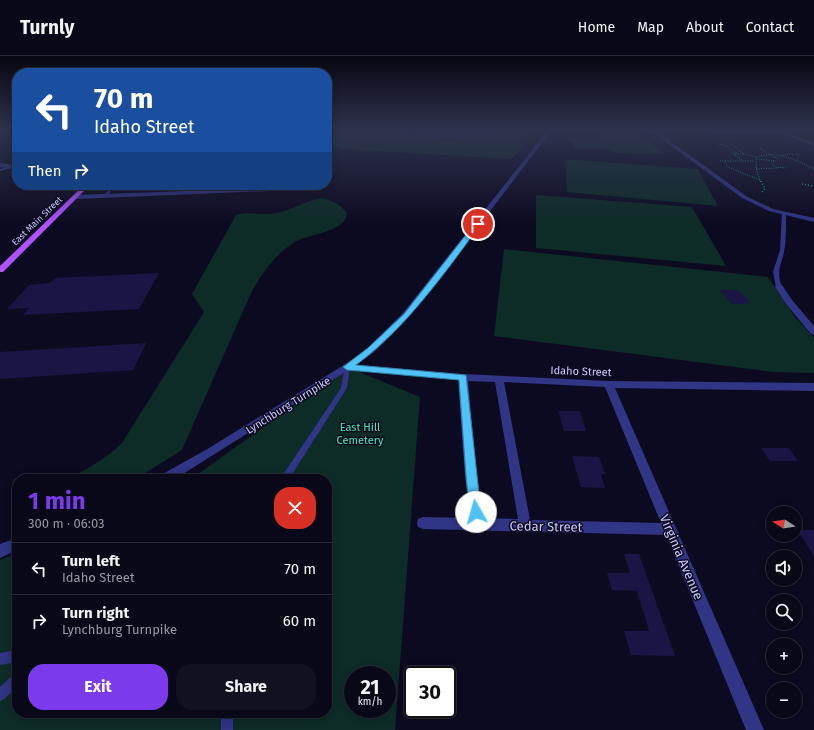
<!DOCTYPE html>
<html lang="en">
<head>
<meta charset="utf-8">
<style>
	body { margin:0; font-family:"Fira Sans",sans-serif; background:#121122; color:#f1f3f6; height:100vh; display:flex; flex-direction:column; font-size:15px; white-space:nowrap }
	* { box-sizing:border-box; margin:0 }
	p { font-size:13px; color:#999aa2 }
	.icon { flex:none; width:22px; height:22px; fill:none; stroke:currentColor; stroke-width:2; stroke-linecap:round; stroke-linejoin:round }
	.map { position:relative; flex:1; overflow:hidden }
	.panel { position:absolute; left:12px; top:418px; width:320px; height:244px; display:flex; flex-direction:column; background:#090819; border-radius:16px; box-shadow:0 2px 10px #0003,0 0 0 1px #292938 }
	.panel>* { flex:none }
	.top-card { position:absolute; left:12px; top:12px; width:320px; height:122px; border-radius:16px; box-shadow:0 2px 10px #0003,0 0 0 1px #292938; background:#1a4fa0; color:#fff; overflow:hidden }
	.needle { width:26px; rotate:282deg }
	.buttons { position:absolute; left:766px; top:450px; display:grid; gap:8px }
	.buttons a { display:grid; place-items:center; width:36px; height:36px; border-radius:50%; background:#090819; box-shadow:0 2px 10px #0003,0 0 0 1px #292938; font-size:20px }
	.speed { position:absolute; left:344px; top:610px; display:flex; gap:8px; font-size:20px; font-weight:700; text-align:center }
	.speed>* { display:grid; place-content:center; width:52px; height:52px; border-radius:50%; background:#090819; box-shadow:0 2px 10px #0003,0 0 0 1px #292938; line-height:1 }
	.speed small { font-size:10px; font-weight:400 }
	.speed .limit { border:2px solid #111; border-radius:6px; background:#fff; color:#111 }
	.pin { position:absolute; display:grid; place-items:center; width:34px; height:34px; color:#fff; margin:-17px; border:2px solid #fff; border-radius:50%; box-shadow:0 1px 4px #0007 }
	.me { position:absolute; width:44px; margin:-22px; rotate:353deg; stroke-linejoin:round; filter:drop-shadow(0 0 3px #0008) }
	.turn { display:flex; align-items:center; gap:14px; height:84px; padding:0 16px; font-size:18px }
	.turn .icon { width:52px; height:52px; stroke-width:2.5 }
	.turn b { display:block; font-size:28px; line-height:34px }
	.then { display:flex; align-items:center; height:38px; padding:0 16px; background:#0003; gap:8px; font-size:15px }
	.round { display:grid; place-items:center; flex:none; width:42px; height:42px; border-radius:16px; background:#121122 }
	.summary { display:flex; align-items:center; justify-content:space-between; height:68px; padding:0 16px }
	h1 { font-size:24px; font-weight:700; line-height:30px; color:#7c3aed }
	.cta { display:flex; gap:8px; margin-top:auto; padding:8px 16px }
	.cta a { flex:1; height:46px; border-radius:16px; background:#7c3aed; color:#fff; font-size:16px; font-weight:700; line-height:46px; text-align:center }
	.cta a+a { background:#121122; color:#f1f3f6 }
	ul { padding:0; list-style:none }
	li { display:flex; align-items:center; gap:12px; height:52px; padding:0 16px; border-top:1px solid #292938 }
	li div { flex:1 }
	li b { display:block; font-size:15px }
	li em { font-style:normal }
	header { display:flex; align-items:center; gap:24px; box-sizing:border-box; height:56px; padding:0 20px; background:#090819; border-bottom:1px solid #292938 }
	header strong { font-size:19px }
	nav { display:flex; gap:22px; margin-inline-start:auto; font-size:14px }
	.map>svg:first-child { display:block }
</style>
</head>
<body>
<header>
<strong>Turnly</strong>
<nav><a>Home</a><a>Map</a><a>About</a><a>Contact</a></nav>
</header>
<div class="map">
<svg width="814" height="674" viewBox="0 0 814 674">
	<rect width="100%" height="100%" fill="#0c0a21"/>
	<path fill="#0d2b27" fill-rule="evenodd" d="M327 74H537L512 103 343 93 327 88Z
		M599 74H636L664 98 615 97 611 93H576L567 82H600L597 78H603Z
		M565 103 697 113 718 150 567 136Z
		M536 139 692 151 726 210 536 192Z
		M322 142C333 145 340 148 347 157 345 178 307 177 292 188 273 201 262 217 251 237L182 394 136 423H67C87 413 106 403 122 387L204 256 192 238 236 159C250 155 264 160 277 157 293 154 306 144 322 142Z
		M504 193 768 221 795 261 814 282V317L774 316 494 280Z
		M347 311 420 341 395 674H0V504L17 497V657H327V423H184L201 416ZM353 619H387V653H353Z"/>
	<path fill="#1a1544" d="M159 217 139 253 23 259 29 252 7 253 29 229 50 227 55 222Z
		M719 234H738L751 247 732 248Z
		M146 287 133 314 0 323V296Z
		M558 355H580L586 375H564Z
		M761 392H789L798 405H770Z
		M572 400 599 401 605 418H601L605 432 581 431Z
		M797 474H814V500Z
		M624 498H639L675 600 631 599 624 575H649L637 535 612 534 607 517H630Z"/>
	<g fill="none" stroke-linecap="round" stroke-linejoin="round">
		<path stroke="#21bca4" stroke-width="1" stroke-dasharray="1 1.5" stroke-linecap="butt" d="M727 85 744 98
			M718 89 723 88 737 97H731
			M760 92 778 103
			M733 98 742 104
			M735 98H744L757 101
			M782 99 800 98 797 104
			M756 103 775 105 771 106 775 111 786 112
			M720 105H755
			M725 105 728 111 760 124
			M756 113 777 112
			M761 126C757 118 755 110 757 101 777 94 796 104 814 113"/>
		<path stroke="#21bca4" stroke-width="1.5" stroke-dasharray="1 2" stroke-linecap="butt" d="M761 125 765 133 761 137
			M802 128 814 130"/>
		<path fill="#303585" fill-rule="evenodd" d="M403 74 445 80 466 79 482 74H486C464 86 426 83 403 74Z
			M11 110 12 112 0 115V113Z
			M113 129H117L106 141H104V139Z
			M782 157 786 158C786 169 786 180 785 190 783 208 775 212 782 231L779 233 776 231 773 216 780 194Z
			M345 309H349L350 311 347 332 289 423H280L341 332Z
			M17 594V606L0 609V597Z
			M17 617V631L4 643 0 645V631L13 619Z
			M221 657H233V674H221Z"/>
		<path fill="#303585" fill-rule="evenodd" d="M650 74H655L746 140 773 153 814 162V166L769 155 742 142Z
			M710 74 719 76H784L814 87V90L783 78H718Z
			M0 107 17 110V114L0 111Z
			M269 132 271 133V135L75 143 72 141 75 139Z
			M776 229H782L792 244 814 270V279L811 278 786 248 775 231Z
			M347 308 463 318 609 325 814 327V335L615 332 764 674H746L666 479 423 473 418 471 417 467 418 463 423 461 470 462 465 420 458 324 344 313 342 311 344 309ZM468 325 495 326 518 463 483 462 477 420ZM504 326 605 331 661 467 530 464Z"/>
		<path fill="#303585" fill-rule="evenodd" d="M548 74H552L409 261 374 296 350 313 175 423H159L161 419 209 392 344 309 368 292 403 257Z
			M17 482V494L0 502V488Z"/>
		<path fill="#ae51ff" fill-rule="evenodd" d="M84 129H90L3 216H0V210Z"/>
	</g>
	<linearGradient id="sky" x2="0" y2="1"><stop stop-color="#070612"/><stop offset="0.44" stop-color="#2e334e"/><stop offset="1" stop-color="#2e334e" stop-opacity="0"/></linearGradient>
	<rect width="814" height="168" fill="url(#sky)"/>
	<path fill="#4fc3f7" stroke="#337fa1" d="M476 166 481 168C444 218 406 272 356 309L466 319 481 456 480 460 476 461 472 460 470 456 466 420 459 324 347 314 343 311 368 292 404 258Z"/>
	<g text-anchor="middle" stroke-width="3" stroke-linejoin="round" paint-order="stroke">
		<g font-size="9" fill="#cbcaff" stroke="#0c0a21">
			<text transform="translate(37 165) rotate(-44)" y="3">East Main Street</text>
		</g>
		<g font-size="11" fill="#cbcaff" stroke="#0c0a21">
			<text transform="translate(581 315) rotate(2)" y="4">Idaho Street</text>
			<text transform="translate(288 349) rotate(-32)" y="4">Lynchburg Turnpike</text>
		</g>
		<g font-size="11" fill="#4aebb4" stroke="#0c0a21">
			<text x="360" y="375">East Hill<tspan x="360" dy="13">Cemetery</tspan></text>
		</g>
		<g font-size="13" fill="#cbcaff" stroke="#0c0a21">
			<text transform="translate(546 470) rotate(1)" y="5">Cedar Street</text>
			<text transform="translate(682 501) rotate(67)" y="5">Virginia Avenue</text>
		</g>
	</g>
</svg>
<div class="buttons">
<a><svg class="needle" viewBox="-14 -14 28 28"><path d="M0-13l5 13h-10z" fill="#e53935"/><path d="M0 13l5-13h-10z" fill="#999aa2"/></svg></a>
<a><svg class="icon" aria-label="sound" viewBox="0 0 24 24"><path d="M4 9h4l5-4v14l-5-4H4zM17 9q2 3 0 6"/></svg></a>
<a><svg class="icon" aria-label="search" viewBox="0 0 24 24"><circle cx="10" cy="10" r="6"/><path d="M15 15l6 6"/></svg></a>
<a>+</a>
<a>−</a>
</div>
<div class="speed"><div>21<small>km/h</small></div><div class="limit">30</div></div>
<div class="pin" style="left:478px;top:168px;background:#d93025"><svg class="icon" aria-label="arrive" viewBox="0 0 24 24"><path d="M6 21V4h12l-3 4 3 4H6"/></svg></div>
<svg class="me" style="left:476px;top:456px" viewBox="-20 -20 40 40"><circle r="19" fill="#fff"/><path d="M0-13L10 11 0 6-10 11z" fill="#4fc3f7"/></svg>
<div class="top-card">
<div class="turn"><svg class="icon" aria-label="left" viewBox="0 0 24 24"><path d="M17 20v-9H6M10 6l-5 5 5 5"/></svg><div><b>70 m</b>Idaho Street</div></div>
<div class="then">Then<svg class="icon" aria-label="right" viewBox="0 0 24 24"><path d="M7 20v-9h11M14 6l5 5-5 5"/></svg></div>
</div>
<section class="panel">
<div class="summary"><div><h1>1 min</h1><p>300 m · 06:03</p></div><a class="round" style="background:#d93025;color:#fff"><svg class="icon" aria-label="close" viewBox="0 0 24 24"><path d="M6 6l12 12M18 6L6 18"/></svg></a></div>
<ul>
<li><svg class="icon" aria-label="left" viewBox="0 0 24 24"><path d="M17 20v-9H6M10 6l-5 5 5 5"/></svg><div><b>Turn left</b><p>Idaho Street</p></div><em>70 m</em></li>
<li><svg class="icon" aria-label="right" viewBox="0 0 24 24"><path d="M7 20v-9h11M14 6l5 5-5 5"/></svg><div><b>Turn right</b><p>Lynchburg Turnpike</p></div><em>60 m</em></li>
</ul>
<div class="cta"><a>Exit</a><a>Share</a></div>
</section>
</div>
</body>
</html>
